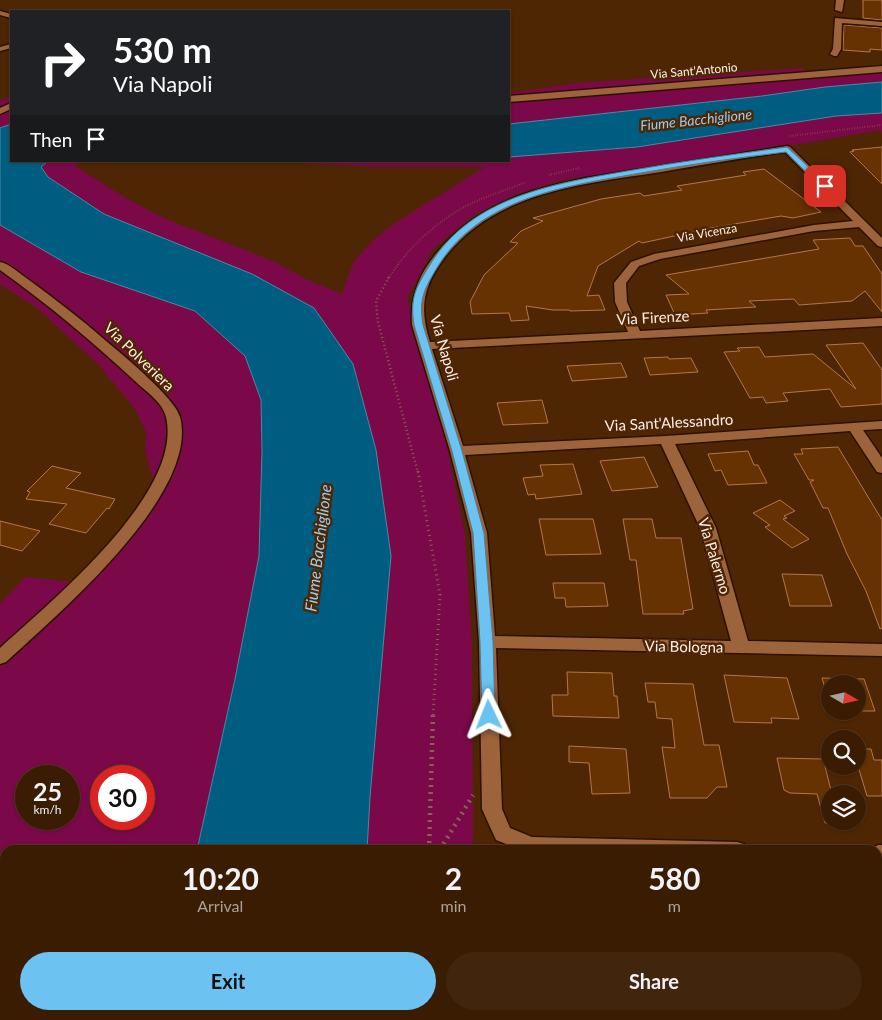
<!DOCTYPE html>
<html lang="en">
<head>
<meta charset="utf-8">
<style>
	body { margin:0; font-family:Lato,sans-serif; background:#41250d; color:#f1f3f6; height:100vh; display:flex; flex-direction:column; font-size:19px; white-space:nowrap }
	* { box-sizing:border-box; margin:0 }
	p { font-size:16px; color:#aba19a }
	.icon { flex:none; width:28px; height:28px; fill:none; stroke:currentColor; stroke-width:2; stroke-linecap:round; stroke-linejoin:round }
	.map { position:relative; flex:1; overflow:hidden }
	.side { position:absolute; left:0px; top:845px; width:882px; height:175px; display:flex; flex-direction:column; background:#3a1c03; border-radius:15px 15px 0 0; box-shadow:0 1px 4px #0004,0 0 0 1px #543a25 }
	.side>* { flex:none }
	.banner { position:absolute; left:10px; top:10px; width:500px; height:152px; border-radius:0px; box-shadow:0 1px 4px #0004,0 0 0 1px #543a25; background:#202124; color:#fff; overflow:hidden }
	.needle { width:32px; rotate:99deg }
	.tools { position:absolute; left:821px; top:675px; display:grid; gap:10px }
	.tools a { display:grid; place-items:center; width:45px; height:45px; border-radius:50%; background:#3a1c03; box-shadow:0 1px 4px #0004,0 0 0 1px #543a25; font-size:25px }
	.speed { position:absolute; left:15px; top:765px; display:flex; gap:10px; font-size:25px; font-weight:700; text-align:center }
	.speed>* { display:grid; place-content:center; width:65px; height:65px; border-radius:50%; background:#3a1c03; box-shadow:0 1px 4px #0004,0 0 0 1px #543a25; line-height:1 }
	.speed small { font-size:12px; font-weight:400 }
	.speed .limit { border:8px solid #d22; background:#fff; color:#111 }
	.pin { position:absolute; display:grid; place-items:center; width:42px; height:42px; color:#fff; margin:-21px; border-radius:10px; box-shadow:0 2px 8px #0006 }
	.me { position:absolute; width:55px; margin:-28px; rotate:358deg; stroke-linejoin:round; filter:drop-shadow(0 0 4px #0008) }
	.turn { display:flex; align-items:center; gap:18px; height:105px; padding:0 20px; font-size:22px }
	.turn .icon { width:65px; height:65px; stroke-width:2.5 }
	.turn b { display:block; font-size:35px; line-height:42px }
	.then { display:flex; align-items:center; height:48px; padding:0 20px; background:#0003; gap:10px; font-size:19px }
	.eta { display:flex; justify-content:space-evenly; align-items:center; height:85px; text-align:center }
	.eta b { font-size:30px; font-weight:700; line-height:35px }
	.button { display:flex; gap:10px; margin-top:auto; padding:10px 20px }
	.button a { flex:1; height:58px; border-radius:30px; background:#6cc3f2; color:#111; font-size:20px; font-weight:700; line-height:58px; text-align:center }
	.button a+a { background:#41250d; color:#f1f3f6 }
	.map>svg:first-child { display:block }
</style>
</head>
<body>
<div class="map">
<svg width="882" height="1020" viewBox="0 0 882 1020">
	<rect width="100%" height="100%" fill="#4e2604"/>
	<path fill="#7b0949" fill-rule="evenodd" d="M803 68 808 75 882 69V82L825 87 762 96 509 124V93L578 83Z
		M11 96V124L0 128V101Z
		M882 113V133L880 130 783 147 562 180 514 195 474 215 433 249 407 299 426 346 465 534 472 644 473 850H367L370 797 391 556 376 450 352 364 251 274 104 214 48 177 41 167 48 161H81L75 166 129 200 166 219 273 261 310 281 342 294 353 263 372 241 395 223 485 167H378L260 161H509V157L637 147 836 116Z
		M0 225 81 272 195 311 245 356 261 400 262 451 259 556 235 679 197 850H5V1015H169V1020H0V604L25 577 71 582 119 533 155 485 145 451 146 432 135 409 98 364 36 307 0 284ZM26 776H69V819H26ZM101 776H144V819H101Z
		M359 1015H478V1020H359Z"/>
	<path fill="#005d82" stroke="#4c89a0" d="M882 82V113L836 116 637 147 509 157V124L762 96 825 87Z
		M11 124V161H48L41 167 48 177 104 214 252 274 314 308 353 364 376 450 391 556 370 797 367 850H197L235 679 259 556 262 451 261 400 245 356 195 311 81 272 0 225V128Z
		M169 1015H359V1020H169Z"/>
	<path fill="#673202" stroke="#b2764e" d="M863 0H882V20L863 18Z
		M844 25 882 28V50L870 49V52L843 50Z
		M882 147V184L850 152 854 151 852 150Z
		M764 169 821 212 793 218 781 216 711 228 642 243 639 241 598 266 587 296 599 295 605 310 570 311V310H553L526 306 529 320 511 321 509 313 472 314 470 302 484 275 518 243 510 242 521 231 543 221 533 218 601 199 640 193 644 196 682 190 677 186 746 175 743 172Z
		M850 238 855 246H863L882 274V312L865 291 852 301 799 305 794 299 749 301 756 307 706 310 708 313 675 315 666 295 689 294 666 275 819 249 813 240Z
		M863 343 882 370V404L841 407 830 389 783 393 788 401 766 403 763 397 750 398 724 352 740 351 737 348 759 347 765 357 813 354 856 389 826 345Z
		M668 357 669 359 691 358 698 372 650 375 644 358Z
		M621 363 627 377 572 381 567 366Z
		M542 400 548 423 503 425 497 403Z
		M838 447 882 520V628L880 629 866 591 847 554 828 508H823L810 482 814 480H809L794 454H803L801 449Z
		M748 451 754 465H758L767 483 728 485 721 470 715 471 708 454Z
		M644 457 658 487 612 491 600 461Z
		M573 464 582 494 536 499 535 494 528 495 523 478 543 476 540 465Z
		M52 466 81 473 66 488 115 499 109 509 107 508 86 533 49 524 67 504 26 499 30 492 27 491Z
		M780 500 795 511 784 516 787 518 783 519 809 539 792 548 765 527 770 525 753 513Z
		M539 519H593L601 554 546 555Z
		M623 519H652L656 538H681L693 609 683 611 684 614H643L636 560H630Z
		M0 521 40 531 22 551 0 545Z
		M782 574 822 575 832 606H790Z
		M553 583H604L608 606 566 607 565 598H555Z
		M567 672 612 673 614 696H617L619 718 553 716 552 695H568Z
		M724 675 787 678 799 719 771 718 772 723 734 722Z
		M822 678 864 679 875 711H858V684H830V706Z
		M645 683 693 684 704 745H719L727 787H717L707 798H670L662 747 675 748 672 719 657 718 655 702H648Z
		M569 746 626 749 630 793 592 794 589 763 569 762Z
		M858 749H871L874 760H882V796H867L858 766Z
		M777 758 823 759 832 794H830V823H825L817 794 790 793 784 790Z"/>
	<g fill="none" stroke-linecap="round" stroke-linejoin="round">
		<g stroke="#2d1100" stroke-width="3">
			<path id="minor" d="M836 0H844L842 12 835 10Z
				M0 11 11 14V18L0 15Z
				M835 18 882 22V26L842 23 841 49 837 56H834L830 54 833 49Z
				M11 44V48L0 51V47Z
				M882 66V72L509 102V96Z
				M11 103V109L0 114V108Z
				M787 146 790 147 882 238V247L878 246 859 227 814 231 660 259 639 266 626 283 627 302 640 331 882 318V326L432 349 463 446 666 436 882 421V429L863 430 882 458V473L877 472 850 431 675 444 716 528 748 641 882 644V656L496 648 502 809 510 828 532 837 737 842 744 844 747 850H522L496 840 482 809 479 642 471 533 450 451 412 325C410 298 418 276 435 255 489 187 575 180 655 167 699 160 743 153 787 146ZM785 152 853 221 814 225 654 254 631 262 614 283 615 302 628 332 430 342C419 308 423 286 445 257 496 191 584 184 661 172 702 165 743 158 785 152ZM661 444 700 528 731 641 495 636 487 533 465 455Z
				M0 262C10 264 20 274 29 280 55 299 81 319 106 341 123 355 175 398 180 417 200 494 58 614 6 662L0 664V648C51 601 184 493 166 417 163 403 147 392 137 383 93 342 49 305 0 270Z
				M878 845H882V863L878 862V850H870Z
				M655 1015H677L678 1020H656Z"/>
		</g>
		<path stroke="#85654b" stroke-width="2" stroke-dasharray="0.5 2" stroke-linecap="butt" d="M790 136 882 125
			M549 175 579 168
			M388 279C407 249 432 226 462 208 482 197 505 191 526 182"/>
		<path stroke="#85654b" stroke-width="2.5" stroke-dasharray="1 3" stroke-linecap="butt" d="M389 277 376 301 378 322 418 473"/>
		<path stroke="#85654b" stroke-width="3" stroke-dasharray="1 4" stroke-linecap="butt" d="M418 471 440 595 433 716"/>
		<path stroke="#85654b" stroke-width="4.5" stroke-dasharray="2 5" stroke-linecap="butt" d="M429 850 433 715
			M440 850 473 795
			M434 1015V1020"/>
		<use href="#minor" fill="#9d643c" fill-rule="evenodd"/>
	</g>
	<path fill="#6cc3f2" stroke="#467f9d" d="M787 147 828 185V188H822L786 152C735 158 685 165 635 174 561 187 476 199 435 271 423 291 419 301 423 325L462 451 484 533 493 642 495 715 493 719 489 720 484 719 482 715 480 642 473 533 452 451 414 325C410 299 415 289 428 268 470 195 558 183 633 170 684 161 736 154 787 147Z"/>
	<g text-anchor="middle" stroke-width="5" stroke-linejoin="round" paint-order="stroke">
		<g font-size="12" fill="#fdefe7" stroke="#4e2604">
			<text transform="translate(694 71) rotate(-5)" y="4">Via Sant'Antonio</text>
			<text transform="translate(707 233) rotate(-10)" y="4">Via Vicenza</text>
		</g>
		<g font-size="14" font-style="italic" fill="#96cff0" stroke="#4e2604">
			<text transform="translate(696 120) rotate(-6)" y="5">Fiume Bacchiglione</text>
		</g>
		<g font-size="15" fill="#fdefe7" stroke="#4e2604">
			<text transform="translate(653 318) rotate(-3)" y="5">Via Firenze</text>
			<text transform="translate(444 348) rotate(74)" y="5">Via Napoli</text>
			<text transform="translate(139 357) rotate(44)" y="5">Via Polveriera</text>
			<text transform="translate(669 423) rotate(-3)" y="5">Via Sant'Alessandro</text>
			<text transform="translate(714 556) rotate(73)" y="5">Via Palermo</text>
			<text transform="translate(684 647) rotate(1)" y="5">Via Bologna</text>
		</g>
		<g font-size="16" font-style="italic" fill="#96cff0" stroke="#4e2604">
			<text transform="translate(318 548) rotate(-83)" y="6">Fiume Bacchiglione</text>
		</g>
	</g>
</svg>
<div class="tools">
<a><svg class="needle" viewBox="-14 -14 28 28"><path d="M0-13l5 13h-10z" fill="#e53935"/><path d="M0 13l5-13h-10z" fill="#aba19a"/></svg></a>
<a><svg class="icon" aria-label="search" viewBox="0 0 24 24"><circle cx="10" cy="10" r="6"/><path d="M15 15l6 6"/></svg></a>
<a><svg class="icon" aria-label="layers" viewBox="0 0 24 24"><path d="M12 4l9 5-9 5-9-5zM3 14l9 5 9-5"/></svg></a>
</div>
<div class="speed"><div>25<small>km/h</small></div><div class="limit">30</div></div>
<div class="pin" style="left:825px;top:186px;background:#d93025"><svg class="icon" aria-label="arrive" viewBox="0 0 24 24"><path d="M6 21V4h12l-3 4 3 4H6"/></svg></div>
<svg class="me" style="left:489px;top:715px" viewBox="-20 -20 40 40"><path d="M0-17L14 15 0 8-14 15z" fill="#6cc3f2" stroke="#fff" stroke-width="4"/></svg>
<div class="banner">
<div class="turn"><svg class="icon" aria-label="right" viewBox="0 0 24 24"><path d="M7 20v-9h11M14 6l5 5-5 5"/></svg><div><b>530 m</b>Via Napoli</div></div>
<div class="then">Then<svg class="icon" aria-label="arrive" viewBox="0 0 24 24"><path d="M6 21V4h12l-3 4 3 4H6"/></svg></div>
</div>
<section class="side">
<div class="eta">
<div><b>10:20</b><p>Arrival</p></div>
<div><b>2</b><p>min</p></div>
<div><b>580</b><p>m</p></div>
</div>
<div class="button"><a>Exit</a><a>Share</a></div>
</section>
</div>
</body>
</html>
